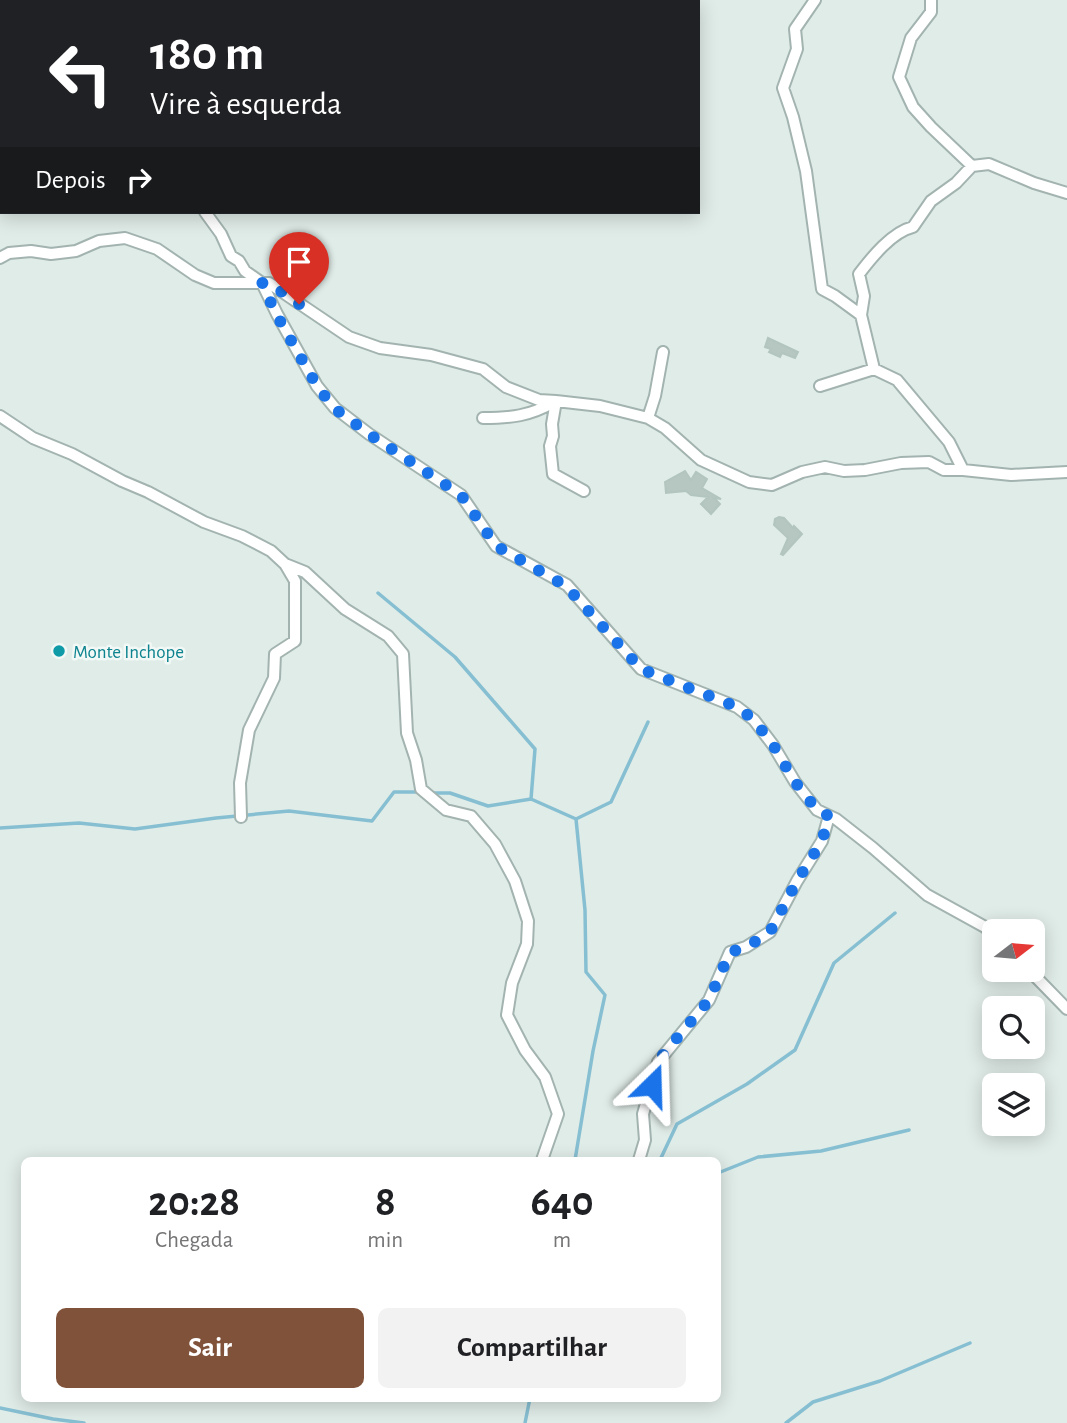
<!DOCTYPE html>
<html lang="pt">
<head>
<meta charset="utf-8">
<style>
	body { margin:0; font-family:"Alegreya Sans",sans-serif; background:#f2f2f2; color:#202124; height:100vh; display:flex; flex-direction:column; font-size:26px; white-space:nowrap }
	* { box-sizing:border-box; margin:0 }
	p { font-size:23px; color:#757577 }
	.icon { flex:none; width:38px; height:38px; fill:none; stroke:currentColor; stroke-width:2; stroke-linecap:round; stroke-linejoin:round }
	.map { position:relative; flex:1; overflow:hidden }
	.drawer { position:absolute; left:21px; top:1157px; width:700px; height:245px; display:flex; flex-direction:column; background:#fff; border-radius:10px; box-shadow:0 4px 18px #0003 }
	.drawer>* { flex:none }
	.guide { position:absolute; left:0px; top:0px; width:700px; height:214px; box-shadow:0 4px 18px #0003; background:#202124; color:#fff; overflow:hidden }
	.needle { width:46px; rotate:74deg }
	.buttons { position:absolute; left:982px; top:919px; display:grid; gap:14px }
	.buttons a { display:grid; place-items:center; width:63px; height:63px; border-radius:10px; background:#fff; box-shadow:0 4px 18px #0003; font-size:35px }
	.pin { position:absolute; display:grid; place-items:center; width:60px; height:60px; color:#fff; margin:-72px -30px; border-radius:50% 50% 50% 0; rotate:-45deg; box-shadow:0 0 7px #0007 }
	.pin .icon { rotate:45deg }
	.me { position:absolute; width:77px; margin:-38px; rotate:22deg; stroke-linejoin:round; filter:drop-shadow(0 0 5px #0008) }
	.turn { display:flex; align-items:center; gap:24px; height:147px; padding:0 35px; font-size:32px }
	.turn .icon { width:91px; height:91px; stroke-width:2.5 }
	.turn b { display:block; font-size:49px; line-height:60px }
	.then { display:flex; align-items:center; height:66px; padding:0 35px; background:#0003; gap:14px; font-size:26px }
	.eta { display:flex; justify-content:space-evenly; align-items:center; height:119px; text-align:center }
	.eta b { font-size:42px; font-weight:700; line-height:49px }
	.action { display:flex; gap:14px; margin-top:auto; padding:14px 35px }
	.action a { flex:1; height:80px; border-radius:10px; background:#80523a; color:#fff; font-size:28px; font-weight:700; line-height:80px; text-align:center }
	.action a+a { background:#f2f2f2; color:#202124 }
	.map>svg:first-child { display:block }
</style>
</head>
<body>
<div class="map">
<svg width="1067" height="1423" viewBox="0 0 1067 1423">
	<rect width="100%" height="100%" fill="#e0ece8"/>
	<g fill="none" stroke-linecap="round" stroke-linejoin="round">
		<path stroke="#87bfd2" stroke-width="3.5" d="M317 0V2
			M248 2 249 0
			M378 593 455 657 535 749 531 799 576 819
			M430 793H450L488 806 531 799
			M0 828 79 823 135 829 216 818 289 811 372 821 394 792H419
			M575 1160 593 1051 605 995 586 972 585 910 576 819 611 802 648 722
			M660 1160 677 1124 747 1084 795 1050 834 963 895 913
			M718 1173 758 1157 821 1151 909 1130
			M0 1408 53 1419 84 1423
			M525 1423 530 1398
			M786 1423 813 1402 880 1381 970 1343"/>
	</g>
	<path fill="#b6c6c1" stroke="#b3c5bf" stroke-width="2" d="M768 338 798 352 795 358 782 353 780 357 769 352 771 349 765 347Z
		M685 471 691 480 696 472 707 479 702 488 721 499 714 498 720 504 711 514 701 504 708 497 691 495 686 491 666 493 665 482Z
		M779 517 784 518 793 528 794 526 802 534 783 555 781 554 788 538 774 525 775 519Z"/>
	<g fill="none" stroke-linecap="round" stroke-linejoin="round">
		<g stroke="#a3b4b0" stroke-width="14">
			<path id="street" d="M815 0 795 29 797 49 783 88 793 117 806 171 822 289 835 296 861 315 874 369
				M931 0V12L911 38 899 77 913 107 931 127 972 166 989 164 1034 183 1067 193
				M205 212 221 234 231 256 239 261 245 271 262 283 277 314 317 386 335 408 369 434 461 495 496 546 567 585 641 669 737 707 754 720 773 745 795 782 817 810 836 819 873 848 927 895 985 927 994 936
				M0 258 9 253 31 251 51 254 76 251 99 241 125 238 157 249 195 275 214 283H269L349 337 380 348 431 355 483 369 506 387 539 400 556 401 600 406 648 418 665 428 701 460 749 482 772 485 802 472 825 467 844 471 865 470 901 463 929 462 944 470H963L1011 475 1067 472
				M861 315 864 296 859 274C872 257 892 232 913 227L931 201 956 183 972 166
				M820 386 874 369 897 380 949 442 963 470
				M556 401 552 424 553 436 550 446 553 474 584 491
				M0 416 33 438 72 454 122 481 148 492 204 522 242 536 271 551 285 564 295 581V641L275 654 274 678 249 730 240 783 241 817
				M483 418C511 418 530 416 554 402
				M648 418 655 396 663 352
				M285 564 305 572 345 609 388 636 403 654 407 733 416 760 421 789 446 810 471 816 495 844 515 881 528 921 527 944 512 983 507 1015 525 1050 545 1077 558 1114 542 1160
				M1029 970 1067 1009
				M639 1160 645 1140 643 1114 658 1062 709 1000 730 952 746 947 770 932 797 881 822 841 829 816"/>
		</g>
		<use href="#street" stroke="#fff" stroke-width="10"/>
	</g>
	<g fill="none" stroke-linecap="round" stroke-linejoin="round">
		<path stroke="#1a73e8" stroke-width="12" stroke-dasharray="0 21.6" d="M299 304 269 283H262L276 314 317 386 334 408 369 434 461 495 496 546 566 586 641 669 737 707 754 720 773 745 795 782 817 810 829 816 822 841 797 881 770 932 747 947 730 952 709 1000 657 1062 652 1085"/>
	</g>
	<circle fill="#0f9aa8" stroke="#f1f8f5" stroke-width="2.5" cx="59" cy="651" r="7"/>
	<g text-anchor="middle" stroke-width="5" stroke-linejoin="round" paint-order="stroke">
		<g font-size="19" fill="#0d838f" stroke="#f1f8f5" text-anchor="start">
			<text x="73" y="658">Monte Inchope</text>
		</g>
	</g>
</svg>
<div class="buttons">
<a><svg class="needle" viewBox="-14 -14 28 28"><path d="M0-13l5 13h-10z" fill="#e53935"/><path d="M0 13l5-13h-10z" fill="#757577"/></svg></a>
<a><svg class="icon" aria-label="search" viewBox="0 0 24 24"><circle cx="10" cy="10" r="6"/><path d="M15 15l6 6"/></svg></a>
<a><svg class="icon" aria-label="layers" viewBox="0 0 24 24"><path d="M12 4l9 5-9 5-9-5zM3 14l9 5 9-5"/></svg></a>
</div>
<div class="pin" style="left:299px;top:304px;background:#d93025"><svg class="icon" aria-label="arrive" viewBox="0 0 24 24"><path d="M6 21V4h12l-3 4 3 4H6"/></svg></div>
<svg class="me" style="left:652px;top:1085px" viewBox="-20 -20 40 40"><path d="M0-17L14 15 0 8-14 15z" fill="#1a73e8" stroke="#fff" stroke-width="4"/></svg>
<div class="guide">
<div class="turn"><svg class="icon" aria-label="left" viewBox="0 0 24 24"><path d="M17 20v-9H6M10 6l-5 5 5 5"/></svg><div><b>180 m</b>Vire à esquerda</div></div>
<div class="then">Depois<svg class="icon" aria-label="right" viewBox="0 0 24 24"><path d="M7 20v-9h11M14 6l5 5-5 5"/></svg></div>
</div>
<section class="drawer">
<div class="eta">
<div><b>20:28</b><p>Chegada</p></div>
<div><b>8</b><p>min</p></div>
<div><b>640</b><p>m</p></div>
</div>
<div class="action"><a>Sair</a><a>Compartilhar</a></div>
</section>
</div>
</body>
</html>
